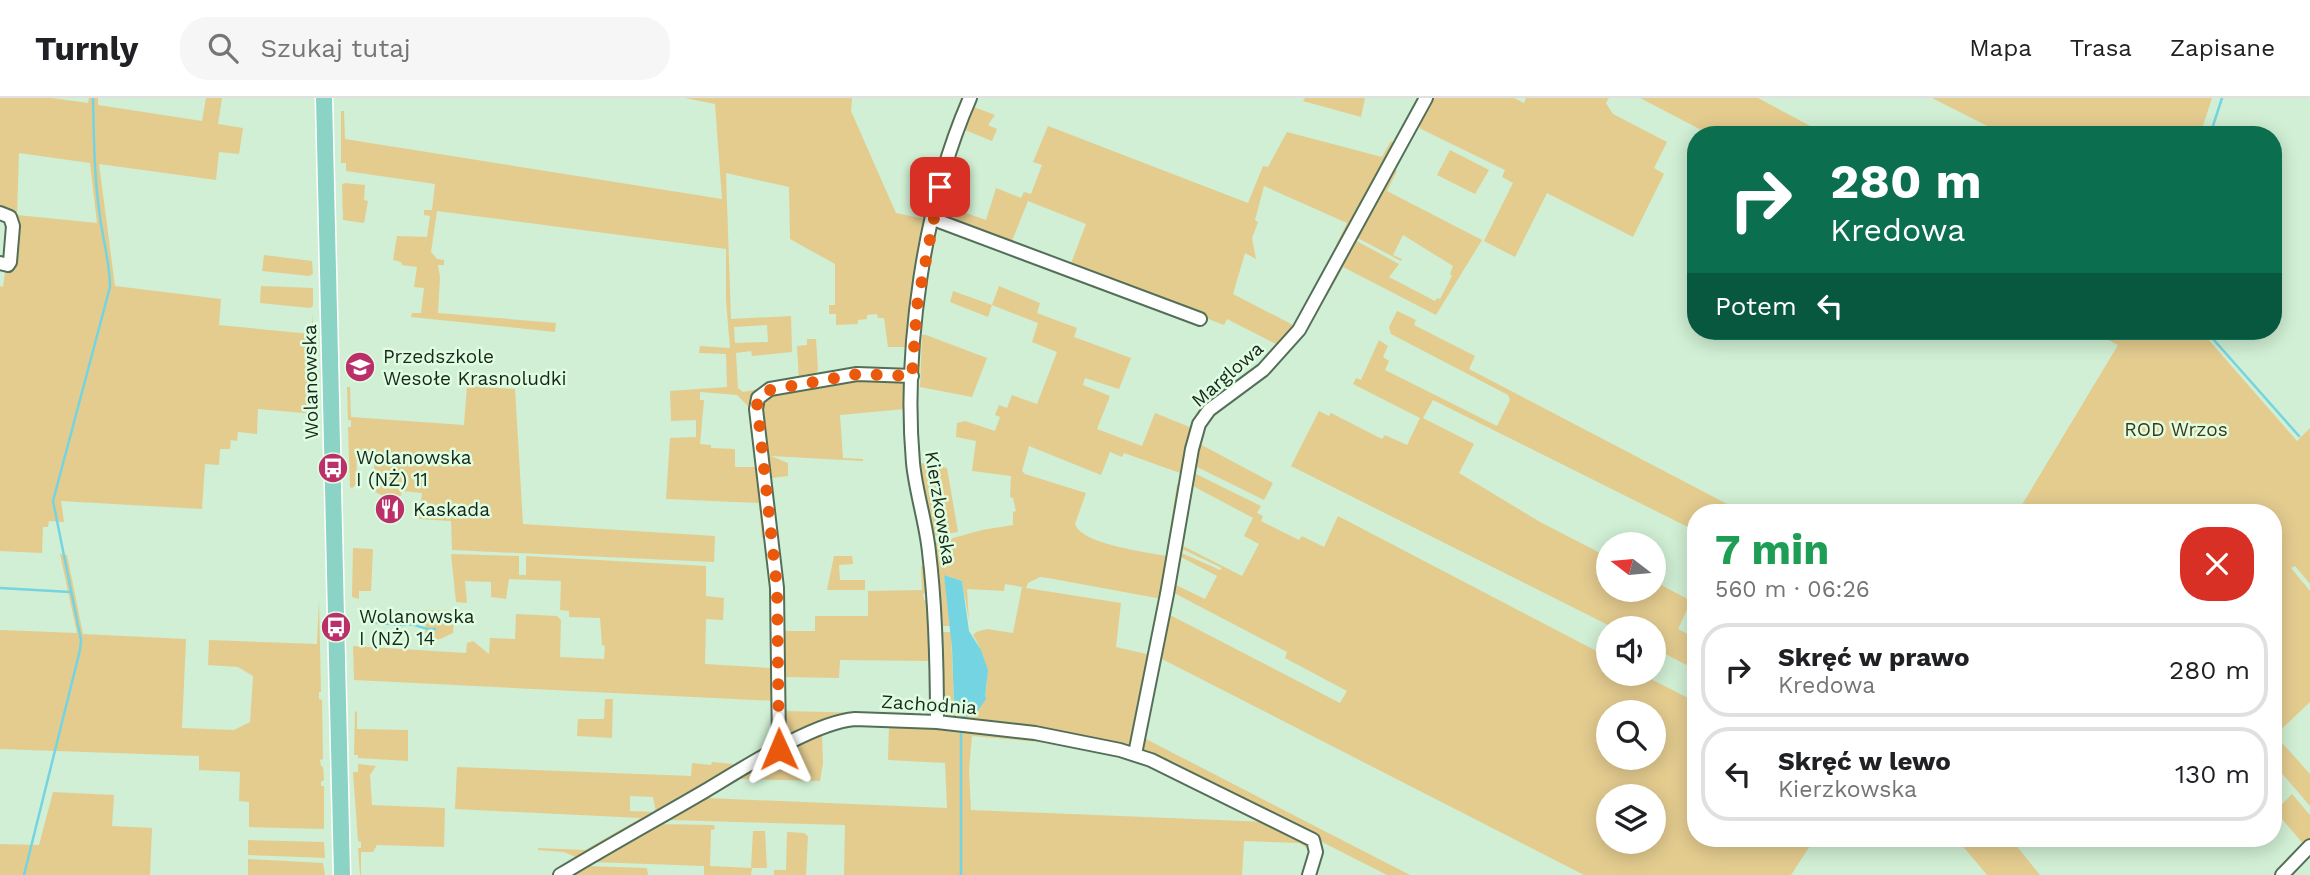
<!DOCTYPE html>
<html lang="pl">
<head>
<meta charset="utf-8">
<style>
	body { margin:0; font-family:"Work Sans",sans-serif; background:#f6f6f6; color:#202124; height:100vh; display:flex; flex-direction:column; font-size:26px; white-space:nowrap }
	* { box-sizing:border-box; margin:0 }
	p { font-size:23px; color:#757577 }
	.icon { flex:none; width:38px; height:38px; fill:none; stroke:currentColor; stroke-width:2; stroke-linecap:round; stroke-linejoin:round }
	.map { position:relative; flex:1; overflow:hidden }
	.panel { position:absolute; left:1687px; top:406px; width:595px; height:343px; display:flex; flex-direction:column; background:#fff; border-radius:28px; box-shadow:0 4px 18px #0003 }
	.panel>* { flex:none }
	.top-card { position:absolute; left:1687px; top:28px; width:595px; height:214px; border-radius:28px; box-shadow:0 4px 18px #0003; background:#0b6e4f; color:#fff; overflow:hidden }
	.needle { width:46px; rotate:286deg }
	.fabs { position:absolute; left:1596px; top:434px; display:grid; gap:14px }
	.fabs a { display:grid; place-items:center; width:70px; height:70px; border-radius:50%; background:#fff; box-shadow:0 4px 18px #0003; font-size:35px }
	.pin { position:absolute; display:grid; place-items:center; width:60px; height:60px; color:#fff; margin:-30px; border-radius:14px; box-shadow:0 4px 10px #0006 }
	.me { position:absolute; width:77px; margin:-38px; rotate:359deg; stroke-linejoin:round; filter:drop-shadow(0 0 5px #0008) }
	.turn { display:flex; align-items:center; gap:24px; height:147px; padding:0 28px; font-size:32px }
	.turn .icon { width:91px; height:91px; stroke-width:2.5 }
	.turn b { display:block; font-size:49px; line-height:60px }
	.then { display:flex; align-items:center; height:66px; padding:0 28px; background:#0003; gap:14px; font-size:26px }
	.round { display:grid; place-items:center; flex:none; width:74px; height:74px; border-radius:28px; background:#f6f6f6 }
	.summary { display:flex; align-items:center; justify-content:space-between; height:119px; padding:0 28px }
	h1 { font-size:42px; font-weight:700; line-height:52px; color:#1e9e55 }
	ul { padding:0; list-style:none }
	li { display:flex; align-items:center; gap:21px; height:94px; margin:0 14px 10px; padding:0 14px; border:4px solid #e0e0e0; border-radius:28px }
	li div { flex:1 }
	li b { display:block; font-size:26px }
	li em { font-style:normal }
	header { display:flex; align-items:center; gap:42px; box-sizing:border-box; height:98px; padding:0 35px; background:#fff; border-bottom:2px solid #e0e0e0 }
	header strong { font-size:33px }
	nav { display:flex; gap:38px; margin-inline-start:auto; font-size:24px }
	.search { width:490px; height:63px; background:#f6f6f6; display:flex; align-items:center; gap:18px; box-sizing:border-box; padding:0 24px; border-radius:28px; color:#757577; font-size:26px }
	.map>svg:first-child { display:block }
</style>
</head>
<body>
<header>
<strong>Turnly</strong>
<div class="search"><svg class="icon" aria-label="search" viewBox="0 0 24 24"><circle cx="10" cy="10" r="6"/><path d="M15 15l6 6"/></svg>Szukaj tutaj</div>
<nav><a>Mapa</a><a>Trasa</a><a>Zapisane</a></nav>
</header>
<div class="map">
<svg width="2310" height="777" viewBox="0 0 2310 777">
	<rect width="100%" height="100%" fill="#d0efd4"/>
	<path fill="#e4cc8f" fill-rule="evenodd" d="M0 0H52L88 5 89 0H98V7L202 23 206 0H222L218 26 243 30 239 56 219 54 216 82 99 66 115 188 221 201 219 227 311 236 313 216V289H315V316L258 311 257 336 238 334 237 343 231 342 230 351H220L219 367 205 366 202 411 61 403 64 424 49 423 48 429H43L42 455 0 453V188L3 189 5 174 13 171 17 118 10 112 0 110ZM19 55 90 65 97 125 17 117Z
		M685 0H852L851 13 896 115 925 121 907 249H888L884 220H878L877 216 867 217V221L858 222V226L836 227V216H829V207H835V166L790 141 789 89 726 75 731 221 791 218 792 254 752 258 751 253 736 255 738 290 743 294 760 291 755 297 752 312 737 297 700 294V302H704L700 346 711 347V350L735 351V369H759L768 441 762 440 759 405 666 401 670 340 696 339V322L671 323 670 293 727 289 726 256 699 255 700 248 730 250 726 202V151L437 113 431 154 437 161 444 162V167H438L440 179 438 215 556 225 555 234 411 219 412 215H421L424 190 414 189 417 169 402 167 401 164 393 162 397 138 427 139 430 118 424 117V112H432L435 86 346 73V65H341V13H344L345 41 722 101 715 6ZM767 227 768 244 735 245 734 229Z
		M1305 0H1365L1361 19 1303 3Z
		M1430 0H1514L1524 5 1526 0H1609L1606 5 1613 16 1667 44 1654 70 1664 76 1633 139 1547 95 1515 159 1484 143 1513 85 1502 79 1505 72 1421 31 1418 26Z
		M1640 0H1758L1827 37H1711Z
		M1932 0H2212L2200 37H2005Z
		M974 9 995 17 988 27 997 31 992 43 965 32Z
		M1048 28 1248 105 1263 68 1268 69 1287 34 1382 59 1391 43 1397 47 1341 149 1336 147 1347 125 1264 88 1255 122 1258 124 1252 140 1256 161 1245 155 1233 196 1293 227 1297 222 1300 224 1280 248 1227 221 1224 227 1070 168 1086 126 1028 103 1011 145 942 119 944 107 986 122 996 90 1021 100 1024 94 1031 96 1042 67 1033 64Z
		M1450 52 1489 72 1475 96 1437 77Z
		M1391 70 1397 73 1387 93 1482 142 1436 217 1343 169 1327 198 1324 196 1353 141 1399 166 1389 179 1435 203 1437 200 1440 201 1452 178 1450 176 1453 168 1403 137 1393 157 1402 161 1401 163 1354 138Z
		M346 85 365 87 364 102 368 103 364 125 343 122 342 86Z
		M264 157 312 163 313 176 309 178 262 173Z
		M261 188 313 190V208L310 210 260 205Z
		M999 188 1040 205 1037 215 1077 230 1074 239 1131 260 1119 291 1085 280 1083 287 1110 298 1097 331 1142 348 1155 315 1192 330 1183 376 1124 355 1122 359 1110 354 1101 377 1029 348 1022 373 1025 376 1086 395 1075 426C1081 446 1146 454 1166 458L1177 386 1182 390 1162 501 1048 480 1040 479 1028 485 1026 490 1121 505 1116 549 1151 557 1130 650 952 620 944 612 943 534H951L954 607 956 613 985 600C989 576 986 558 973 537L976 534 987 531 1013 535 1022 489 1005 486 1004 493 967 491 969 523 962 483 944 477 951 528H943L935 445 982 432 1013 427V414L1016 413 1013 400 1010 399 1011 378 972 373 976 343 956 339 957 325 965 323 995 333 1000 319 995 317 999 307 1007 310 1012 297 1037 306 1057 254 1032 244 1038 225 992 207 988 219 950 204 953 193 992 207Z
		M1397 213 1416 222 1414 227 1475 258 1469 271 1731 408 1727 415H1696V433L1433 302 1423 320 1474 346 1459 375 1540 424 1608 459V492H1654V483L1691 503 1678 531 1696 540V572L1654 550V530H1614L1291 368 1319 313 1329 318 1331 315 1382 341 1385 337 1407 347 1420 320 1353 286 1356 280 1361 282 1379 242 1388 248 1383 259 1389 263 1385 272 1497 328 1510 302 1508 297 1391 236 1389 229Z
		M2091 233H2201L2297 343 2310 330V486L2295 468 2291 470 2310 493V604L2275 637 2310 676V708L2273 665V415H2017L2118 247Z
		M922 237H926L987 260 972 299 920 289Z
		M807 241H816L818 271 814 279 799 282 797 248 807 247Z
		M905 281V311L840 317 843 360 863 361V363L771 358 788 365V378L772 380 769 357 765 356 760 314 765 298 833 283Z
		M467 288 515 291 523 426 715 438 714 464 452 452 451 423 419 421 422 395 402 393 401 398 381 397 375 394 374 362 357 361 356 387 352 390 350 389 348 329H351V322H348L347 289H350L351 319 464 327Z
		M1216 310 1206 325 1198 345 1273 385 1264 402 1193 367C1193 345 1201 326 1216 310Z
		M921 365 947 370 958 434 933 438 923 388Z
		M1196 376 1261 408 1257 415 1263 418 1261 423 1299 442 1302 438 1324 449 1338 418 1608 559V576H1641L1696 604V740H1815L1791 777H1584L1160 560 1170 517 1340 605 1347 593 1285 560 1287 554 1174 495V486L1205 501 1217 478 1179 458V456H1184L1220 472 1222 470 1180 450 1181 447 1242 478 1259 446 1244 438 1253 420 1193 388 1188 389 1193 377ZM1608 614H1654V660H1608ZM1608 698H1654V744H1608Z
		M353 450 373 451 371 493H359V501L352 499Z
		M60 456 67 457 83 536 186 541 182 630 234 632 250 624 253 578 238 569 208 567 209 542 317 546 319 501 321 594H319V601L322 602 323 661 320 662 321 668 323 669 324 682 321 684V688H324V731L249 729V704L239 703 240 674 199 672V658L0 651V532L77 535Z
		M451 456 519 458V477H526V458L706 468V498L724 500 723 522 706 521 705 566 771 570 772 554 776 555V603L354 582 353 548 466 555 467 545 473 543 489 556 490 540 515 541 516 516 557 518 561 522 560 559 604 561 605 548 602 547 600 520 569 519V513L560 512 561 483 509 481 506 501 491 499V484L465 483 467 505 456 504Z
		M834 458H852L853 466 839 467 840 482H865V492H827Z
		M921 468H924L927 495 923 496 924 502H928L931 574H929V563L840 562 839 580 786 579 784 533H815V518H868V493L922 492Z
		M426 512 455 513 453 535 440 541 425 543Z
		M605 601H613L612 640 577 638 578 621H604Z
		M357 613V631L408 632V663L358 660V657H354L355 614Z
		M783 613 915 616V620L845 618 784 641Z
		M857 625 1008 635 1074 647 972 638 969 672 971 712 1267 724C1285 732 1308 738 1312 758L1309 751 1299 745 1244 743 1242 777H844L845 727 669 722 668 720C725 686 782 647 845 627L822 636 823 665 820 683 738 681 706 700 947 710 945 665 888 662 889 628 861 626 856 628Z
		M1144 640 1410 777H1387L1145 654 1142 649Z
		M712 664 733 666 736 671 656 714 653 699 630 698V713L654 714 655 717 580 761 564 754 538 752V750L585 752 641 720 455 711 457 669 691 678 692 665 711 667Z
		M358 666 376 668 370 677 372 707 445 710 444 749 377 747 373 754H361V777H360L358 750H361V744L358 743 353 674H358Z
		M53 694 114 697 112 728 152 730 150 777H0V746L39 747Z
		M2292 696 2310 717V742L2305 748 2275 713Z
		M653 726 714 727 715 731 711 732 710 768 751 770 753 733H765L767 770H752L751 777H704V768L593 764Z
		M787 734 804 735 808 738 806 777H774V772H786Z
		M1956 740H2010L2040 777H1987Z
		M248 742 324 744 325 760 248 757Z
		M248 761 323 765 325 777H248Z
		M585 768 647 770 648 777H566Z"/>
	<path fill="#75d4e1" d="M944 477 962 483 969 533 981 552 988 572 985 600 975 615 959 617 954 607 952 550Z"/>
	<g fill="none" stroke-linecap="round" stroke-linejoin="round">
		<path stroke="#75d4e1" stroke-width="2.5" d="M2210 37 2222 0
			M2206 233 2299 338
			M0 490 70 494
			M366 524 403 527C414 523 423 533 435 531
			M962 621 963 618 975 615 985 600
			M24 777 80 552 81 542 53 403 110 189C110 165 103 143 100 119 94 80 94 40 93 0
			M961 777V631"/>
		<g stroke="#546f57" stroke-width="16">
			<path id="minor" d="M0 115 10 119 13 128 10 164 8 167 0 165
				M933 121 1200 221
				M937 624C937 567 936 511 929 454 926 424 916 395 913 365 903 251 924 105 970 0
				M779 651 777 490 756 311 758 300 770 291 857 276 912 278
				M1135 656 1167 496 1192 351 1199 326 1209 312 1263 272 1299 232 1426 0
				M560 777C608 748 657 721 705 693 742 671 814 624 855 621L937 624 1035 635 1120 652 1151 662 1313 742 1316 754 1309 777
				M2282 777 2310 748"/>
		</g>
		<g stroke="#fff" stroke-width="19">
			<path id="major" d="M324 0 342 777"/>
		</g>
		<use href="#minor" stroke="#fff" stroke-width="12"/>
		<use href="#major" stroke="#8bd3c5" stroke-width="16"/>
	</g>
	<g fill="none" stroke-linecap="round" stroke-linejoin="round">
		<path stroke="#ea580c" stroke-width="12" stroke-dasharray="0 21.6" d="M779 651 777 490 757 305 764 293 858 276 912 278 917 208 940 89"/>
	</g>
	<defs>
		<g id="school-disc" transform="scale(1.575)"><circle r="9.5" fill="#bb3069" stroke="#defde1"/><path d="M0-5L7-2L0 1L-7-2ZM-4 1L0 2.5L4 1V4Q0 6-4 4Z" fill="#fff"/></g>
		<g id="bus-disc" transform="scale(1.575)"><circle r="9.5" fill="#bb3069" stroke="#defde1"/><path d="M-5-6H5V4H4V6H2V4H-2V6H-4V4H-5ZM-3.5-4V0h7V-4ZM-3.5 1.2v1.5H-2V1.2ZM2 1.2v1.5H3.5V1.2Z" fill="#fff"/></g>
		<g id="restaurant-disc" transform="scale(1.575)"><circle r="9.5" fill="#bb3069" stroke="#defde1"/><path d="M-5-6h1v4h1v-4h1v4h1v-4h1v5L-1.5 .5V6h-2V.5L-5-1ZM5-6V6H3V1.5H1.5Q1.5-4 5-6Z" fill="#fff"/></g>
	</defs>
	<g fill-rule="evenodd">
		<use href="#school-disc" x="360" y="269"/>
		<use href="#bus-disc" x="333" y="370"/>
		<use href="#restaurant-disc" x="390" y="411"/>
		<use href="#bus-disc" x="336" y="529"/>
	</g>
	<g text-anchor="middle" stroke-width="5" stroke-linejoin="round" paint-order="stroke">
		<g font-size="19" fill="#1a261c" stroke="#defde1" text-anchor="start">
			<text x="383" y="265">Przedszkole<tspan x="383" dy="22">Wesołe Krasnoludki</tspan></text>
			<text x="356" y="366">Wolanowska<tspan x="356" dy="22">I (NŻ) 11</tspan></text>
			<text x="413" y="418">Kaskada</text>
			<text x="359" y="525">Wolanowska<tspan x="359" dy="22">I (NŻ) 14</tspan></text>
		</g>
		<g font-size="19" fill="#1a261c" stroke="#defde1">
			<text transform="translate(1227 276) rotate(-41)" y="7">Marglowa</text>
			<text transform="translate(310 284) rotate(-91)" y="7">Wolanowska</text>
			<text transform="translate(941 410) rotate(81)" y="7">Kierzkowska</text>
			<text transform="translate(929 606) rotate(4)" y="7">Zachodnia</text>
		</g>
		<g font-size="19" fill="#403517" stroke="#defde1">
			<text x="2176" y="338">ROD Wrzos</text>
		</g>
	</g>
</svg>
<div class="fabs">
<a><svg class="needle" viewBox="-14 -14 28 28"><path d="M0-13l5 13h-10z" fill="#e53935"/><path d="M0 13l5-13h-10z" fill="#757577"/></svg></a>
<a><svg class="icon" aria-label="sound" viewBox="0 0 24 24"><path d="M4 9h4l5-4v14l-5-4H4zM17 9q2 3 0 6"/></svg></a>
<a><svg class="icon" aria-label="search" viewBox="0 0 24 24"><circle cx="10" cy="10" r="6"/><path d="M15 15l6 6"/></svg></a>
<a><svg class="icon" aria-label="layers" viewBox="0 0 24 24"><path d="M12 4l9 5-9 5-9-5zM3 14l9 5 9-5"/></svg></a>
</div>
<div class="pin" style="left:940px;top:89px;background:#d93025"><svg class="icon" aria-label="arrive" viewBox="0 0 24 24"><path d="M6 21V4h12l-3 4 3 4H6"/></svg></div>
<svg class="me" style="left:779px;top:651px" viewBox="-20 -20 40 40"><path d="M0-17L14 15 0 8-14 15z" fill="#ea580c" stroke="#fff" stroke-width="4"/></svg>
<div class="top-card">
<div class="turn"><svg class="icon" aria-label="right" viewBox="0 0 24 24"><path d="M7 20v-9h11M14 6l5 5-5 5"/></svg><div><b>280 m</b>Kredowa</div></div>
<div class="then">Potem<svg class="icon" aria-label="left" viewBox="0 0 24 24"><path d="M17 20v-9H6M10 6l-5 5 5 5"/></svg></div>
</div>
<section class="panel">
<div class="summary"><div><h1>7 min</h1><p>560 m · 06:26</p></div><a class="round" style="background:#d93025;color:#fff"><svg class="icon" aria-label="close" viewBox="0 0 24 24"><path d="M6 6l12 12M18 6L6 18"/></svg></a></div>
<ul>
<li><svg class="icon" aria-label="right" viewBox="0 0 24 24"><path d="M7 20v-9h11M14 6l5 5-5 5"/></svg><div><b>Skręć w prawo</b><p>Kredowa</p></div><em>280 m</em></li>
<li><svg class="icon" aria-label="left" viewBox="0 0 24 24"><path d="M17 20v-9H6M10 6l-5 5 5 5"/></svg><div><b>Skręć w lewo</b><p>Kierzkowska</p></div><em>130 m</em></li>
</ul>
</section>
</div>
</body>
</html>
